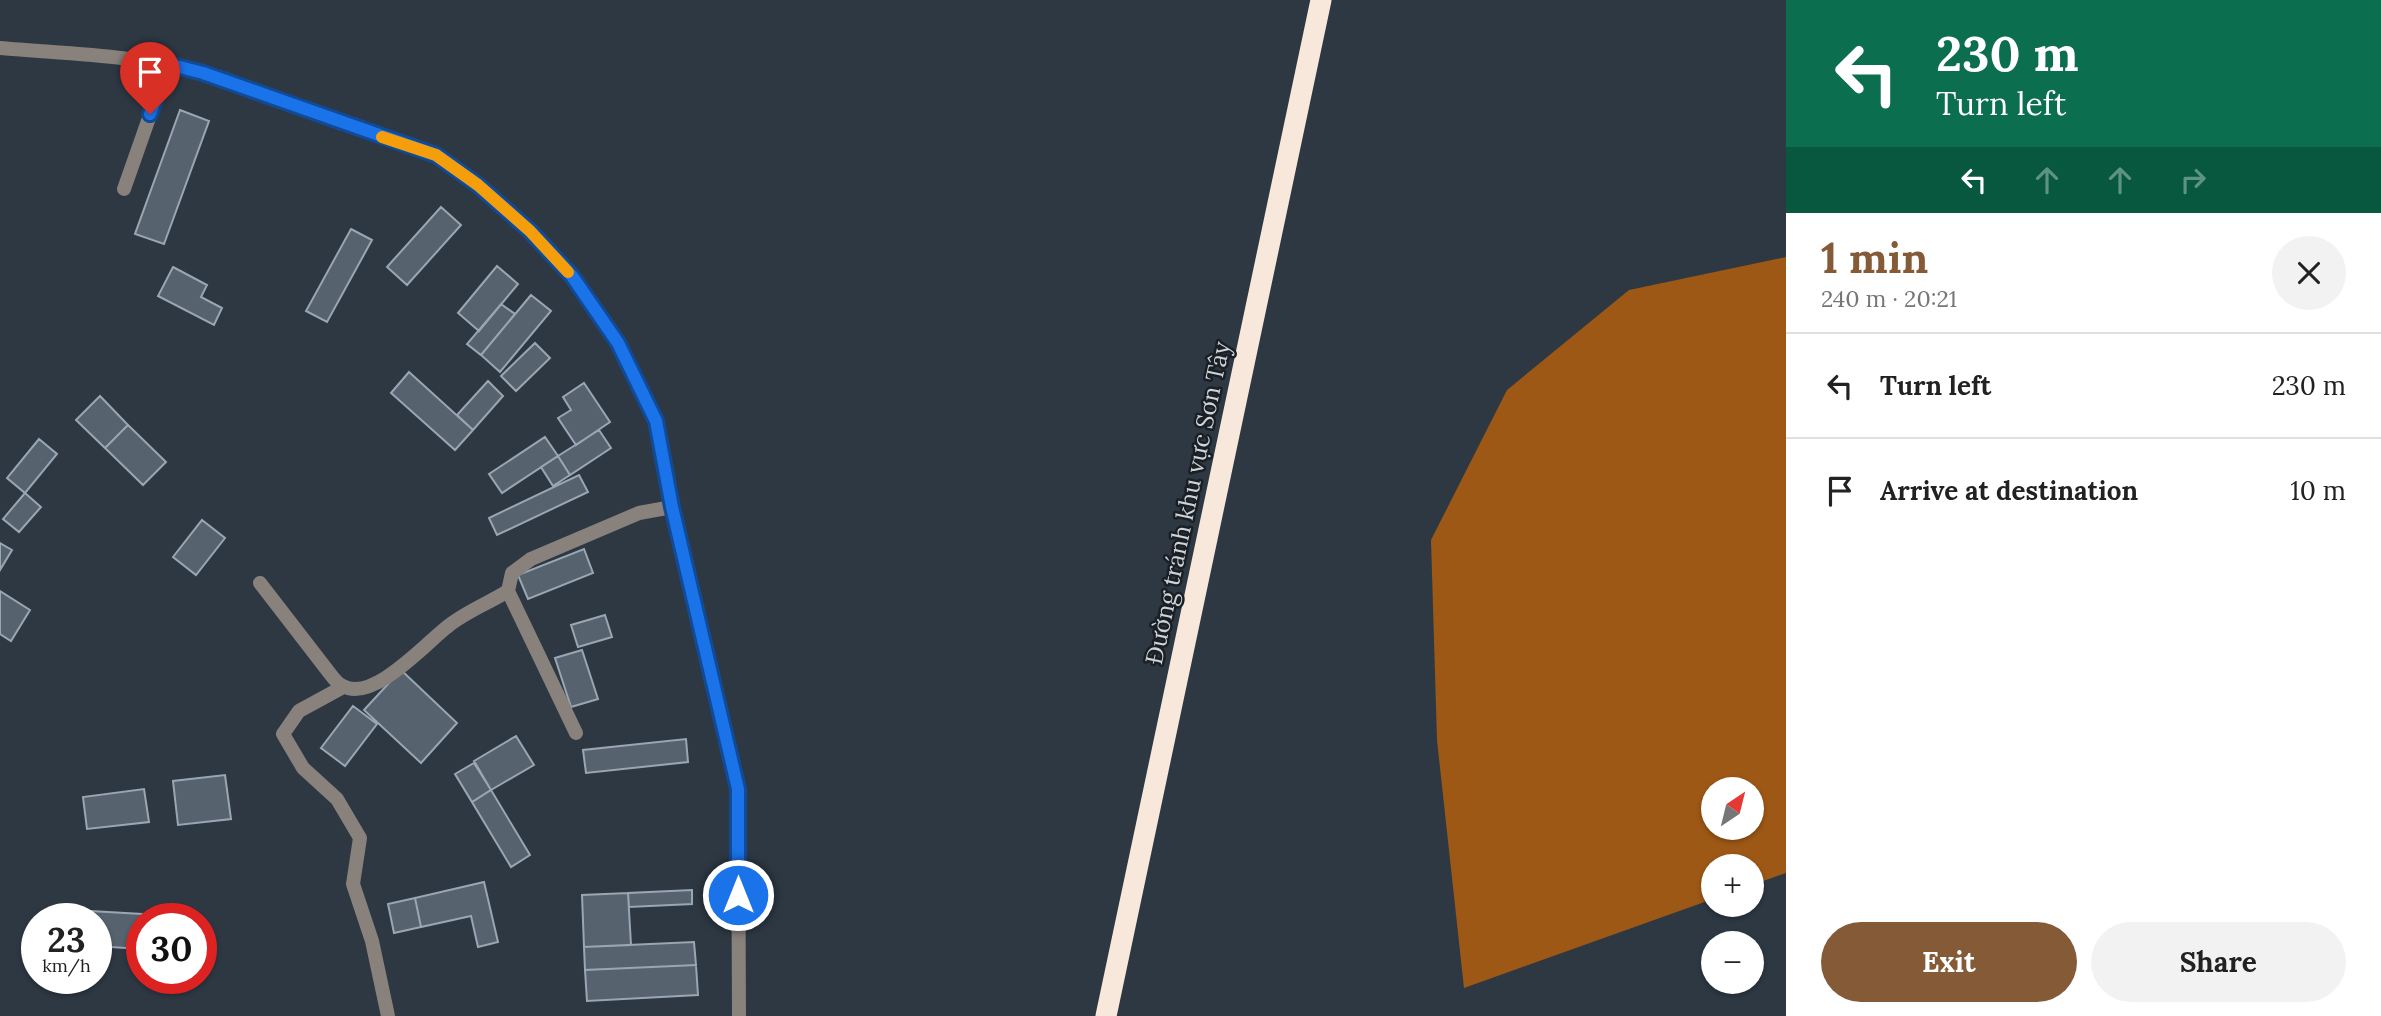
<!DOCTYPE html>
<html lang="en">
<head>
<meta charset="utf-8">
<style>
	body { margin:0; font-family:Lora,serif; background:#f2f2f2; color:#222; height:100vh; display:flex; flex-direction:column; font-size:26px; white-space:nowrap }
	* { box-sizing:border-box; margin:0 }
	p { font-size:23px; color:#767676 }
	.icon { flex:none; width:38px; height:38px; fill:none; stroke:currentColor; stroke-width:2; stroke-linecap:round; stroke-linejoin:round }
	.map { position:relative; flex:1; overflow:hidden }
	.sheet { display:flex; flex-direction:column; background:#fff; width:595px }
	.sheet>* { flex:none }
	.guide { background:#0b6e4f; color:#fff; overflow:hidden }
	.needle { width:46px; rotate:35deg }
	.tools { position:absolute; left:1701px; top:777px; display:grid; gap:14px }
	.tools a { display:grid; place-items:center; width:63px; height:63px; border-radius:50%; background:#fff; box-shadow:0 2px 5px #0004; font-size:35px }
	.speed { position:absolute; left:21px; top:903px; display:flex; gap:14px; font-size:35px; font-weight:700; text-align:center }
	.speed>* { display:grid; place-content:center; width:91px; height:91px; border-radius:50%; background:#fff; box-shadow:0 2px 5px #0004; line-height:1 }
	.speed small { font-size:18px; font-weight:400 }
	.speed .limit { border:10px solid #d22; background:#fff; color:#111 }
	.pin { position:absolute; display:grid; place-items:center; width:60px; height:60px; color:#fff; margin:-72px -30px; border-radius:50% 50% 50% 0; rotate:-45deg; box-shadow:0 0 7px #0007 }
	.pin .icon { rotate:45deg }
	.me { position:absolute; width:77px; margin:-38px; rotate:0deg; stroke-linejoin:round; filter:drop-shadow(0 0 5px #0008) }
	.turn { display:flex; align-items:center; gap:24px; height:147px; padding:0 35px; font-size:32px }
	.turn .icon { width:91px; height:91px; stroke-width:2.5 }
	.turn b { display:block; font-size:49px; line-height:60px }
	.lanes { display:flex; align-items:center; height:66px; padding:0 35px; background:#0003; justify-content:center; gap:35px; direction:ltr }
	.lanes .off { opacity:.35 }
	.round { display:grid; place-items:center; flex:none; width:74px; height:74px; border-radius:37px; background:#f2f2f2 }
	.head { display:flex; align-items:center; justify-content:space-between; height:119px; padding:0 35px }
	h1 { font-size:42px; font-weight:700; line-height:52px; color:#845a37 }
	.action { display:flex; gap:14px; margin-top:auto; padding:14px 35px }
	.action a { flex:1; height:80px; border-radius:42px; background:#845a37; color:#fff; font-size:28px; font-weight:700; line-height:80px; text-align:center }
	.action a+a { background:#f2f2f2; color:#222 }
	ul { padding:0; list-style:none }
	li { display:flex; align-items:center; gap:21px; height:105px; padding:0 35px; border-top:2px solid #e0e0e0 }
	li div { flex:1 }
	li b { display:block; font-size:26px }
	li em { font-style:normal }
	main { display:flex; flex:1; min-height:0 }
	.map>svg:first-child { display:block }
</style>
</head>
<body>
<main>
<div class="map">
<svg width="1786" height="1016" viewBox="0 0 1786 1016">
	<rect width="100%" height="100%" fill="#2d3843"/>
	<path fill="#9d5815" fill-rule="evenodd" d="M1786 257V873L1752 885V866H1713V899L1464 988 1437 740 1431 540 1507 390 1629 290ZM1713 789H1752V828H1713Z"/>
	<path fill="#56626d" stroke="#99a6b3" stroke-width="2" d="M180 110 209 121 164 244 135 234Z
		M441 207 461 225 407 285 387 267Z
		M351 229 372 240 327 322 306 311Z
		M497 266 518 284 479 331 458 313Z
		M173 267 207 285 201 297 222 308 214 325 158 296Z
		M531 295 551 311 500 372 481 355Z
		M501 304 515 314 481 355 467 344Z
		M535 343 550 358 516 391 501 376Z
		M409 372 473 430 455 450 391 393Z
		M488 381 503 396 473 430 457 415Z
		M584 383 610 422 576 445 558 418 571 410 563 397Z
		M100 396 128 425 105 448 76 420Z
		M128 425 166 462 143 485 105 448Z
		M599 430 611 448 570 475 558 456Z
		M545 437 558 456 502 493 489 474Z
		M39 439 57 454 25 493 7 478Z
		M558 456 570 475 553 486 541 467Z
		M579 475 588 492 497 535 489 518Z
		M25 493 41 507 19 532 3 519Z
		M202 520 225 538 196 575 173 557Z
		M0 543 12 550 0 570Z
		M584 549 593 573 528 599 518 575Z
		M0 591 30 610 11 641 0 634Z
		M605 615 612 637 578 647 571 625Z
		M582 650 598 699 571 707 555 658Z
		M401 670 457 723 421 763 364 710Z
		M353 706 377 724 345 766 321 748Z
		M516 736 534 765 491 790 474 761Z
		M686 739 688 762 586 773 583 750Z
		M474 763 491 790 472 802 455 774Z
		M225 775 231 819 178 825 173 781Z
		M144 789 149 822 87 829 83 797Z
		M491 790 530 855 511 867 472 802Z
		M484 882 498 942 478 947 471 916 421 927 415 898Z
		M692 890V904L629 907 628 893Z
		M628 893 631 945 584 947 582 895Z
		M415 898 421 927 394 933 388 904Z
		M73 910 142 914 140 949 96 946V919H73Z
		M694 942 696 965 585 970 584 947Z
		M696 965 698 995 587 1001 585 970Z"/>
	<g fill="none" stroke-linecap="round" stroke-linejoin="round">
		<path stroke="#88817c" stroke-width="14" d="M0 48C68 54 136 55 203 73L436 155 478 185 530 231 572 276 618 343 656 421 672 507 738 789 739 1016
			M124 189 168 64
			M260 583 331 675C334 679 338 684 343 686 373 703 426 643 447 627 465 612 489 603 508 591
			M343 687 299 711 283 734 303 768 337 799 360 838 353 884 372 941 388 1016
			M576 733 508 591 512 573 531 559 639 513 672 507"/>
		<path stroke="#f8e8dc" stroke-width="21" d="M1106 1016 1321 0"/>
	</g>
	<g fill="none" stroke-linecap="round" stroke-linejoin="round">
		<g stroke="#114b97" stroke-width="18">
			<path id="route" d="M150 114 168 64 203 73 436 155 478 185 530 231 572 276 618 343 656 421 672 507 738 789V895"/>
		</g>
		<use href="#route" stroke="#1a73e8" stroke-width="12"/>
		<path stroke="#f59e0b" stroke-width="12" d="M382 137 436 155 478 185 530 231 568 272"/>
	</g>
	<g text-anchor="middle" stroke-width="5" stroke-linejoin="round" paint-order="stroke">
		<g font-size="24" fill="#ccd3da" stroke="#1a1f24">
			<text transform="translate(1188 503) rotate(-78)" y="8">Đường tránh khu vực Sơn Tây</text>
		</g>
	</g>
</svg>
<div class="tools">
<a><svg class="needle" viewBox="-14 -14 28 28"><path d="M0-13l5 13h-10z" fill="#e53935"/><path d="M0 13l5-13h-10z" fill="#767676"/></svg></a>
<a>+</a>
<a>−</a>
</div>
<div class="speed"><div>23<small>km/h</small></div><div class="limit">30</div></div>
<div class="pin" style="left:150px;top:114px;background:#d93025"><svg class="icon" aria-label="arrive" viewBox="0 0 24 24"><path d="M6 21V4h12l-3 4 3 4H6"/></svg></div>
<svg class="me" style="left:738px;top:895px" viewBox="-20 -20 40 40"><circle r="17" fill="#1a73e8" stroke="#fff" stroke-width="3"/><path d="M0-11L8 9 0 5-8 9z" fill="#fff"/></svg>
</div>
<section class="sheet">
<div class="guide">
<div class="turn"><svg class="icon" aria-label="left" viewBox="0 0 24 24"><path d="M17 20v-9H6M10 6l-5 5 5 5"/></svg><div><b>230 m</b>Turn left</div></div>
<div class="lanes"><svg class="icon" aria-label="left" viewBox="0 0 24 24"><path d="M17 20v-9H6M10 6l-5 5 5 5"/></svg><svg class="icon off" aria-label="ahead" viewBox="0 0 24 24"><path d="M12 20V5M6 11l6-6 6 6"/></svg><svg class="icon off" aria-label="ahead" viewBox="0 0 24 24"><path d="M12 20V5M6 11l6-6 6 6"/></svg><svg class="icon off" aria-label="right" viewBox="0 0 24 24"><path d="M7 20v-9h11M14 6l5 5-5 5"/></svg></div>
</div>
<div class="head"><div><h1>1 min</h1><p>240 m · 20:21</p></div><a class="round"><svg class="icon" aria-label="close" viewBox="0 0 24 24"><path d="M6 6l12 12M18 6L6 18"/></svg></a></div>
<ul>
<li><svg class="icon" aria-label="left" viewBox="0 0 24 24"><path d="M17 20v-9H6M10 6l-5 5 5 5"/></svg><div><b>Turn left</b></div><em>230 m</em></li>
<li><svg class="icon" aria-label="arrive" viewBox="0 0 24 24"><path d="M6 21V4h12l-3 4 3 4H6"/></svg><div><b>Arrive at destination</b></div><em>10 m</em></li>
</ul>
<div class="action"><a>Exit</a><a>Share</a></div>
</section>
</main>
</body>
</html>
